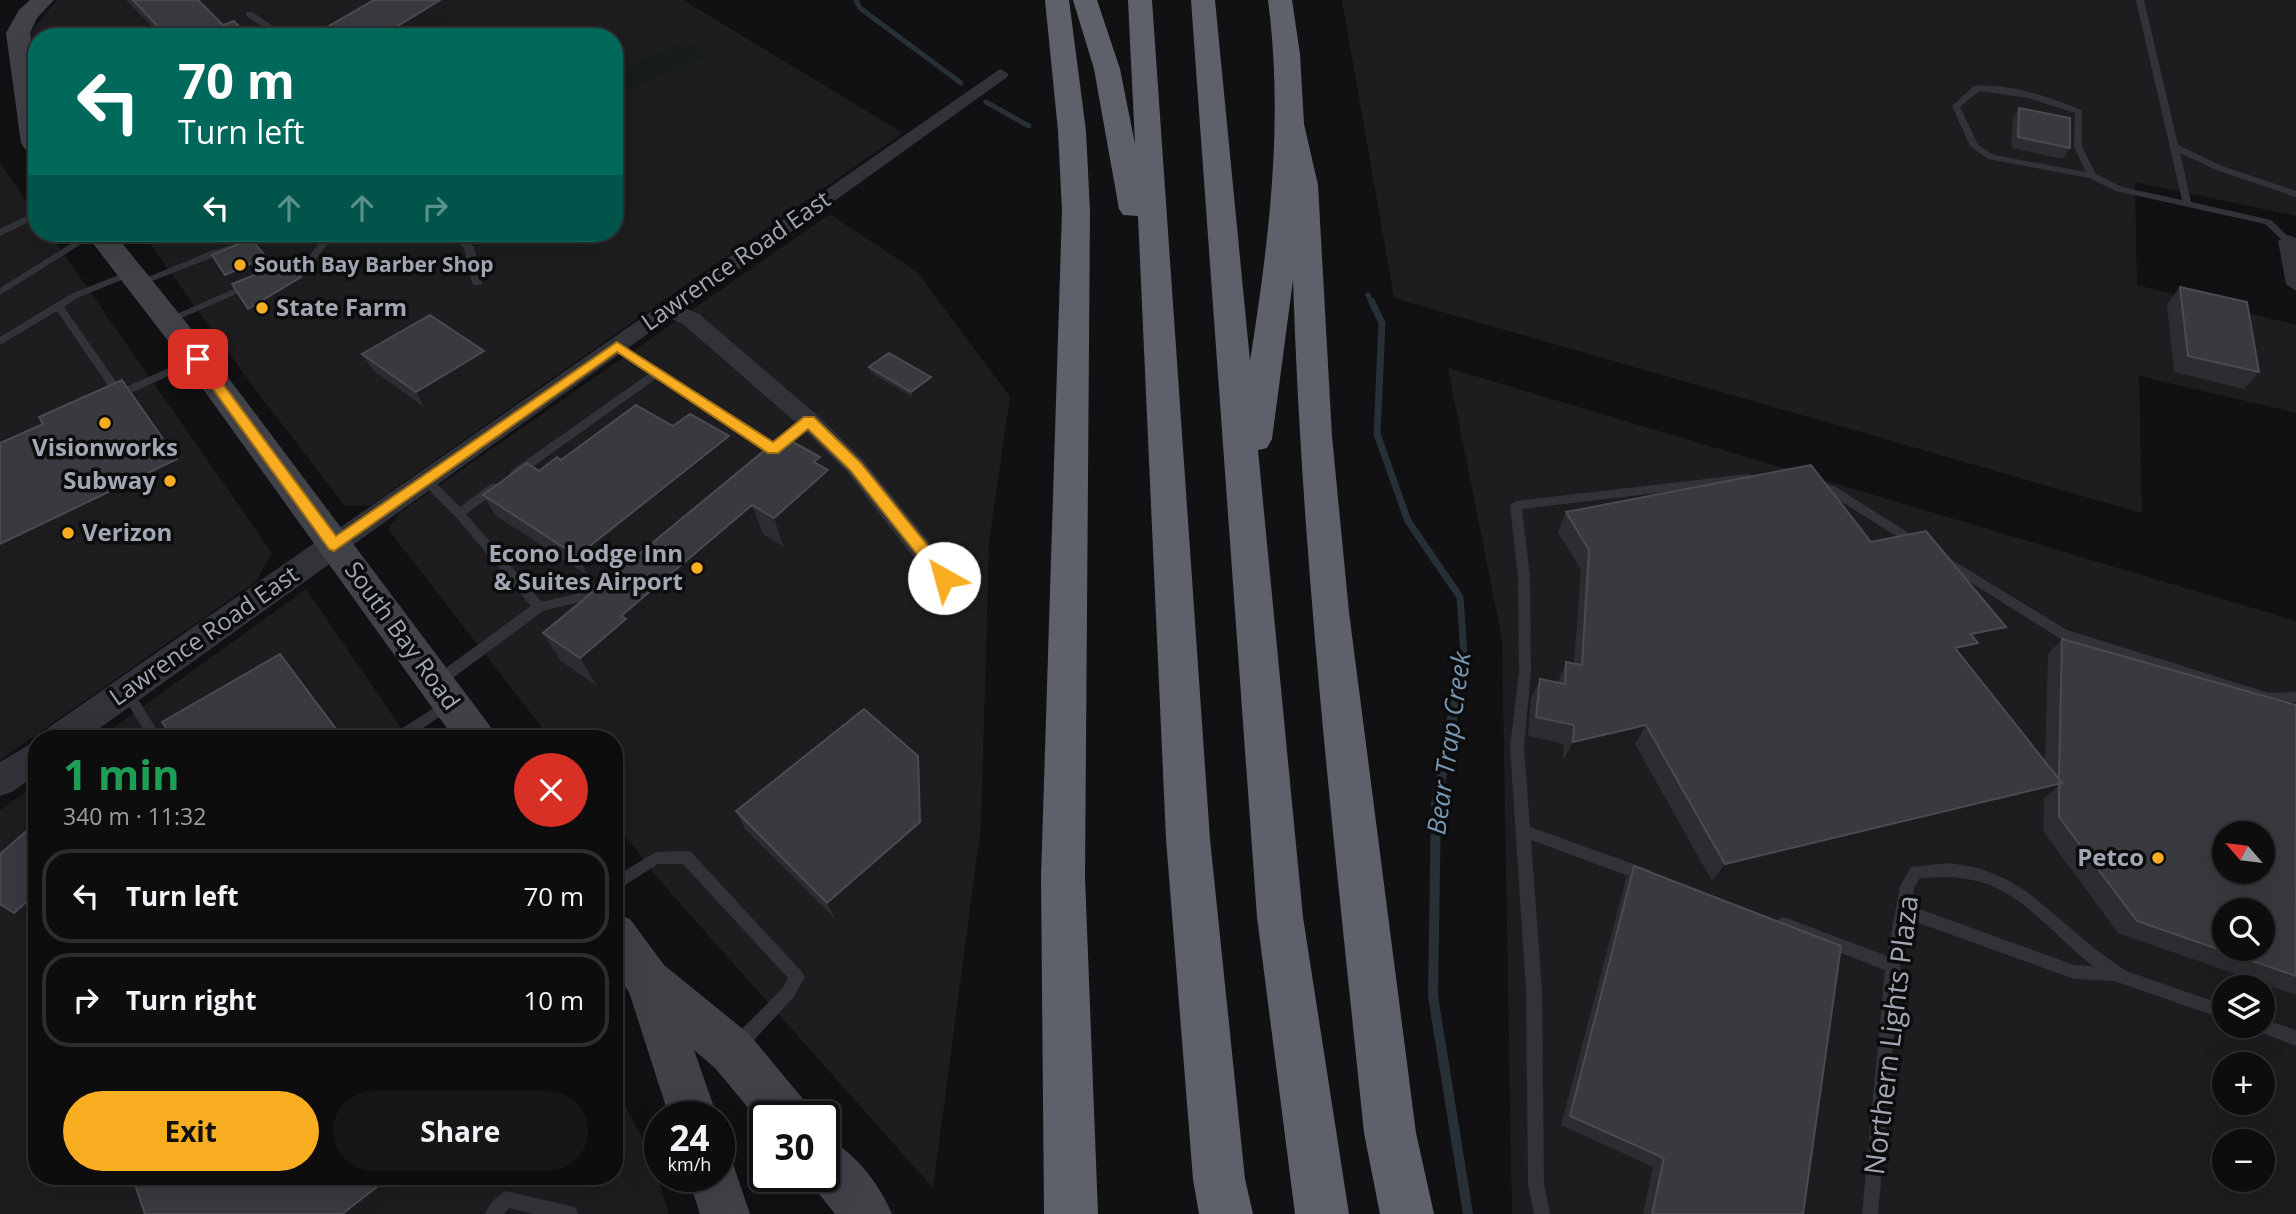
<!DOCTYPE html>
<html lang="en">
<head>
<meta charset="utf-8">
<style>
	body { margin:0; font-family:"Open Sans",sans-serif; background:#161617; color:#f1f3f6; height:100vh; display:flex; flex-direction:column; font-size:26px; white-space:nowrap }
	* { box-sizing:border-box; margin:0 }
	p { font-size:23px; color:#9a9c9e }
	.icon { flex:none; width:38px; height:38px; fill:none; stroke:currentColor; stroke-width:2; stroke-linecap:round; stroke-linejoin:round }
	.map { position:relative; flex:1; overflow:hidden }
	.drawer { position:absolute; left:28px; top:730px; width:595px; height:455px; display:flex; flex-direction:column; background:#0d0d0e; border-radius:28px; box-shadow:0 7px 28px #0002,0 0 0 2px #2d2d2e }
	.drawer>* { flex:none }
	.banner { position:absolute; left:28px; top:28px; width:595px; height:214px; border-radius:28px; box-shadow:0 7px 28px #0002,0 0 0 2px #2d2d2e; background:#00695c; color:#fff; overflow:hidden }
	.needle { width:46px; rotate:298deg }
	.tools { position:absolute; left:2212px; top:821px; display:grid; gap:14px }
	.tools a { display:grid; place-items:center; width:63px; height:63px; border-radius:50%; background:#0d0d0e; box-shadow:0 7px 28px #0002,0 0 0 2px #2d2d2e; font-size:35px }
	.speed { position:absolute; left:644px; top:1101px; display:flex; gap:14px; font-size:35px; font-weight:700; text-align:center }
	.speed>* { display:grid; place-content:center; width:91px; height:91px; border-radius:50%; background:#0d0d0e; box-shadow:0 7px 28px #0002,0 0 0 2px #2d2d2e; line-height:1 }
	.speed small { font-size:18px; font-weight:400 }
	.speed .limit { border:4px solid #111; border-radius:10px; background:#fff; color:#111 }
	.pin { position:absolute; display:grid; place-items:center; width:60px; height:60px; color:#fff; margin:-30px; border-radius:14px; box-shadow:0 4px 10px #0006 }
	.me { position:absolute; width:77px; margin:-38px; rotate:322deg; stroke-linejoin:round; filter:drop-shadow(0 0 5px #0008) }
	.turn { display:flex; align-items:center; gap:24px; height:147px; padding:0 35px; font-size:32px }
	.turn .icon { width:91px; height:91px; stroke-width:2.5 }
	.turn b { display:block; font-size:49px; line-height:60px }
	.lanes { display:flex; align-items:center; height:66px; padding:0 35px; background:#0003; justify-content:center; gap:35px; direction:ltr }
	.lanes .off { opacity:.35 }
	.round { display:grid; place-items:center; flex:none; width:74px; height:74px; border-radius:37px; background:#161617 }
	.overview { display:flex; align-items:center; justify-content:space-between; height:119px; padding:0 35px }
	h1 { font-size:42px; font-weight:700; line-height:52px; color:#1e9e55 }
	.cta { display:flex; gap:14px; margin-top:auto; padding:14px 35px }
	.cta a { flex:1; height:80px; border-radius:42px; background:#f9ae22; color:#111; font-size:28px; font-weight:700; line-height:80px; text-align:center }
	.cta a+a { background:#161617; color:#f1f3f6 }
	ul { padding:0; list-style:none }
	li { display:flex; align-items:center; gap:21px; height:94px; margin:0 14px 10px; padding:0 21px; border:4px solid #2d2d2e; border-radius:28px }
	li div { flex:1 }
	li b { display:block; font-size:26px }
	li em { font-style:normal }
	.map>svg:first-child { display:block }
</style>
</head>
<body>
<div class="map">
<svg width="2296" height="1214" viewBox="0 0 2296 1214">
	<rect width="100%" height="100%" fill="#111113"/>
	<path fill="#1d1d20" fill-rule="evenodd" d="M57 0H683L903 133 371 505 345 506 255 389 142 233H614V37H37V62L31 52 29 34Z
		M1342 0H2296V216L2135 182 2137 285 2296 325V413L2139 376 2142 513 1394 298Z
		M0 163 37 216V233H49L272 553 256 581 0 760Z
		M830 214 916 271 1010 397 989 543 981 826 933 1188 661 882 614 822V738H550L388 529 401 512Z
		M1448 368 2296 621V1214H1512L1502 639ZM2224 833H2263V872H2224ZM2224 910H2263V948H2224ZM2224 987H2263V1026H2224ZM2224 1064H2263V1102H2224ZM2224 1141H2263V1180H2224Z
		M306 589 408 738H99Z
		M37 783V1176H614V1086L651 1153 669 1214H0V810Z"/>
	<path fill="#171d18" d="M687 41 709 55 614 96V72Z"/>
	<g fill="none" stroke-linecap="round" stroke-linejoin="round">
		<path stroke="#273036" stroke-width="5" d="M856 0 860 8 961 83
			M986 102 1029 126
			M1368 295 1372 304"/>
		<path stroke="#273036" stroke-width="7" d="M1372 302 1382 323 1377 434 1408 521 1460 597 1464 655 1456 699"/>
		<path stroke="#273036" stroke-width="10" d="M1456 697 1436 805 1433 996 1468 1214"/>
		<path fill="#323338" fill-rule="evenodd" d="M2136 0H2144L2178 145 2222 166 2296 191V197L2216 170 2180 153 2191 202 2271 220 2291 239V243H2285L2265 224 2116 191 2089 178 1988 159 1970 146 1952 106 1974 86C2010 83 2049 97 2082 110V147L2096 174 2122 187 2182 200ZM1979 91 2028 98 2075 113 2074 147 2086 172 1994 155 1978 145 1960 107Z
			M246 12H252L289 37H279L246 16Z
			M37 211V218L0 236V229Z
			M88 233H99L0 295V288Z
			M275 233H296L294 235 236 248 142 285H136L134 283 211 251Z
			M309 233H320L331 240 316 259 281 275H275V271L310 255 321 241Z
			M448 233H458L474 247 482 283 480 285H474L472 283 464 248Z
			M131 270 134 271V275L77 298 64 307 121 389 194 357H202V361L115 400 111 399 110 396 113 393 57 311 0 345V337L71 294Z
			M252 281 255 282V286L172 322 168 323 163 320Z
			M617 343 773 444 805 418 809 417 814 421 778 452 773 453 657 378 520 476H512L510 473 512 470 650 373 613 348 612 346Z
			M1749 474 1755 478 1749 482 1522 509 1530 577 1531 672 1524 747 1530 827 1650 870 1652 875 1650 880 1645 882 1531 840 1542 990 1544 1184 1550 1214H1534L1528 1184 1526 990 1510 747 1519 672 1518 577 1510 505 1516 501Z
			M427 477 431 478 460 507 491 484H499L501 487 499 490 466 514 542 602 583 592 608 574 612 576 614 579 612 582 591 599 543 611 442 686 437 687 432 686 431 682 432 678 531 606 455 516 423 484 421 481Z
			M1814 480 1834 486 1920 540 1922 543 1920 546H1912L1826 492 1810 487 1808 484Z
			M1944 555 2067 630 2269 693 2296 692V702L2269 703 2059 638 1940 563 1938 560 1940 557Z
			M126 687 131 688 162 738H149L120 692 121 688Z
			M448 699 453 700 454 704 453 708 408 738H392L393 734Z
			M686 851 691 852 802 972 805 977 793 998 743 1052 737 1054 731 1052 729 1046 731 1040 783 988 788 978 683 864H658L614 892V877L656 852Z
			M1950 863 1979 868 2008 880 2030 894 2094 948 2126 971 2224 1005V1019L2114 981 2074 979 1908 919 1901 959 1878 1214H1862L1885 970 1779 929 1777 924 1779 919 1784 917 1887 956 1900 886 1911 867ZM1950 877C1959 878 1969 879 1977 881 2024 893 2056 938 2093 966L2074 965 1911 906 1914 888 1920 878Z
			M2263 1019 2296 1030V1046L2257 1031 2254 1026H2263Z
			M506 1191 570 1206 576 1208 578 1214H534L509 1208 504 1214H485C488 1205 497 1195 506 1191Z"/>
		<path fill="#323338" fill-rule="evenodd" d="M1000 69 1009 74 1006 78 685 308 699 314 817 415 863 460 953 571 957 578 953 585 944 588 935 585 847 472 801 427 683 324 670 318 343 552 334 555 325 552 321 545 325 538Z
			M2288 235 2296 238V291L2286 284 2278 241Z"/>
		<path fill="#323338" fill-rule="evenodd" d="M334 534 345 537 349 545 345 553 86 738H43L48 728 323 537Z
			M37 740V774L12 792 0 796V762Z"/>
		<path fill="#404248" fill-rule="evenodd" d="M30 0H54L37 18 30 33 37 77V150L25 149 21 143 6 33 19 10Z
			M85 233H114L197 336 490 726 496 738H454L175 350Z
			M614 913 630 919 664 965 749 1034 803 1099 810 1116H765V1128L715 1068 694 1050 717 1116H669L629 992 614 971Z
			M824 1137C854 1150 880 1185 892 1214H835L805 1176H824Z
			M719 1154 731 1158 750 1214H700L688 1176H719Z"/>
		<path fill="#5e6169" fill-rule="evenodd" d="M1045 0H1069L1086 131 1090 211 1085 877 1098 1214H1044L1041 877 1062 211 1058 131Z
			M1073 0H1097L1120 69 1135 144 1128 0H1152L1210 839 1245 1179 1253 1214H1199L1193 1179 1166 839 1138 216 1123 215 1119 209 1094 69Z
			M1191 0H1215L1250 361C1269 240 1284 122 1268 0H1292L1300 54 1304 124 1318 185 1332 436 1349 612 1416 1133 1434 1214H1380L1364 1133C1335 849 1302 566 1293 280L1272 439 1267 448 1258 450 1303 917 1349 1214H1295L1257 917Z"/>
	</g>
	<path fill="#2d2d31" d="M126 0H198L223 25 249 37H162Z
		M482 0 423 37H334L329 26Z
		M2019 108 2070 148 2063 159 2011 148 2013 118Z
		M467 233H503L479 243Z
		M2180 287 2259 372 2244 389 2174 372 2167 304Z
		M484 351 493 367 425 408 373 370 362 354Z
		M869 367 932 383 912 397 870 372Z
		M673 426 737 457 589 576 496 516 483 495 561 460Z
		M820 457 823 467 837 499 784 547 763 534 638 642 641 647 597 686 561 661 543 633Z
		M1566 512 1871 542 2006 627 1988 646 1973 650 1964 660 2045 761 2048 654 2062 639 2296 705V995L2118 933 2043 831 2044 799 2041 801 1712 881 1635 744 1563 760 1564 744 1528 736 1531 698 1540 679 1558 682 1566 662 1574 664 1581 570 1558 532Z
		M923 775 925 839 835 919 745 829 736 811Z
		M1634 866 1803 1214H1643L1653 1167 1561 1125 1626 879Z"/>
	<path fill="#1c1c1f" d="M440 0H482L423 37H380Z
		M474 233H503L479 243Z
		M266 257 273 268 233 286 225 275Z
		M301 277 308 288 256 320 248 309Z
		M484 351 493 367 425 408 416 392Z
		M931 377 932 383 912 397 911 392Z
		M122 380 140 401 195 480 0 575V544Z
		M729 436 737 457 589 576 577 556Z
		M820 457 825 473 828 470 837 499 784 547 774 518 814 462Z
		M752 505 763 534 638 642 641 647 597 686 580 658 621 616Z
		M2006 627 1988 646 1973 650 1961 663 1955 648 1971 634Z
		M280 654 298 673 346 738H321Z
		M1646 725 1635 744 1563 760 1573 742Z
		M918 756 923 775 925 839 835 919 827 903Z
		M2062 783 2041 801 1712 881 1725 864Z
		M37 892V924L35 925 14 913Z
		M391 1176H418L369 1214H342Z"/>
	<path fill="#393a3f" stroke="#4a4b51" stroke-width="2" fill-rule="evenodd" d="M133 0H198L223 25 234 21 249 37H168Z
		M374 0H440L380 37H368L329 26Z
		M2019 108 2070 118V148L2018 137Z
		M251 239 266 257 225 275 212 255Z
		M287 262 301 277 248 309 232 284Z
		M2180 287 2247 302 2259 372 2188 356Z
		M430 315 484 351 416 392 362 354Z
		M889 353 931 377 911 392 869 367Z
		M122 380 177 459 0 544V443L43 424 39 417Z
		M636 405 673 426 690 414 729 436 577 556 483 495 527 463 539 471 557 457 561 460Z
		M782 436 820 457 814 462 828 470 774 518 752 505 621 616 626 619 580 658 543 633Z
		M1811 465 1871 542 1926 531 2006 627 1971 634 1978 643 1955 648 2062 783 1725 864 1646 725 1573 742 1574 725 1536 717 1540 679 1565 684 1566 662 1582 665 1589 550 1566 512Z
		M2062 639 2296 705V976L2137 921 2059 817V785L2062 783 2059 780ZM2224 833H2263V872H2224ZM2224 910H2263V948H2224Z
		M280 654 336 729 321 738H173L162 722Z
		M864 709 918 756 920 822 827 903 736 811Z
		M37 822V892L14 913 0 904V854Z
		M1634 866 1841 946 1803 1214H1652L1664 1158 1570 1116Z
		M137 1176H391L342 1214H145L133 1179Z"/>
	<path fill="#f9ae22" stroke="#a27116" stroke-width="2" d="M617 342 773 442 804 417H814L861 463 950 573V582H939L850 470 808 429 778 453H768L617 352 334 551 329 549 191 359 193 356H202L336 536Z"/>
	<g fill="#f9ae22" stroke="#0c0c0d" stroke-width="2.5">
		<circle cx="240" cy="265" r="7"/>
		<circle cx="262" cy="308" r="7"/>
		<circle cx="105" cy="423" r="7"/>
		<circle cx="170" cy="481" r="7"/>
		<circle cx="68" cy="533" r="7"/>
		<circle cx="697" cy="568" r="7"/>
		<circle cx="2158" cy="858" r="7"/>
	</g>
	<g text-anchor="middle" stroke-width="7" stroke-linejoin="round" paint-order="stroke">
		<g font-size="21" font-weight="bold" fill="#a2a7b4" stroke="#0c0c0d" text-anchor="start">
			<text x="254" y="272">South Bay Barber Shop</text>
		</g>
		<g font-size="24" fill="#a2a7b4" stroke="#0c0c0d">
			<text transform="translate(736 261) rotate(-35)" y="8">Lawrence Road East</text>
			<text transform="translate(204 636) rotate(-35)" y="8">Lawrence Road East</text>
			<text transform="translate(402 636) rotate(54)" y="8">South Bay Road</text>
		</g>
		<g font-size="24" font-weight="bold" fill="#a2a7b4" stroke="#0c0c0d" text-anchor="end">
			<text x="276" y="316" text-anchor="start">State Farm</text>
			<text x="105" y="456" text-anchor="middle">Visionworks</text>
			<text x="156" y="489">Subway</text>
			<text x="82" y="541" text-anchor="start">Verizon</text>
			<text x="683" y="562">Econo Lodge Inn<tspan x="683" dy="28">&amp; Suites Airport</tspan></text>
			<text x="2144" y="866">Petco</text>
		</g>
		<g font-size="26" font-style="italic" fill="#7696b1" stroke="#0c0c0d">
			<text transform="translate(1449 743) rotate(-82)" y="9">Bear Trap Creek</text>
		</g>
		<g font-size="28" fill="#a2a7b4" stroke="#0c0c0d">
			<text transform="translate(1891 1035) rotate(-83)" y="10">Northern Lights Plaza</text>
		</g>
	</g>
</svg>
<div class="tools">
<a><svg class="needle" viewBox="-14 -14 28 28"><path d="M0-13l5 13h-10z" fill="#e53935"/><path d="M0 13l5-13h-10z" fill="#9a9c9e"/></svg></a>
<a><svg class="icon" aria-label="search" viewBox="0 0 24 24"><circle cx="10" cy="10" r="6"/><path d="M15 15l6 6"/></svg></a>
<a><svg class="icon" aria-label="layers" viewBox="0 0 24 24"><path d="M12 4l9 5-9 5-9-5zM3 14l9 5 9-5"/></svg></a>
<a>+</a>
<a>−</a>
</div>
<div class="speed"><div>24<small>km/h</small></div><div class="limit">30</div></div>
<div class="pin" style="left:198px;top:359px;background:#d93025"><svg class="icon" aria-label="arrive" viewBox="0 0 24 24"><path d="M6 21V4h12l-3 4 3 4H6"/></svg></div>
<svg class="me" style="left:944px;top:578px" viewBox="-20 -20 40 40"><circle r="19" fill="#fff"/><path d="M0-13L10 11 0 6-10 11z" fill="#f9ae22"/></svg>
<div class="banner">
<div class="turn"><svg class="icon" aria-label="left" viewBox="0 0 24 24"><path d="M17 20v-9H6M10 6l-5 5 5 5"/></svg><div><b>70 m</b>Turn left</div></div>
<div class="lanes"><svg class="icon" aria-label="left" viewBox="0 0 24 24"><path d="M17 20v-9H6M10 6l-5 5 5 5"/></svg><svg class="icon off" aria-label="ahead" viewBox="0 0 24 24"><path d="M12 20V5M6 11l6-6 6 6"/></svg><svg class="icon off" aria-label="ahead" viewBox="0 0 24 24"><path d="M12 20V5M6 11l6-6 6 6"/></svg><svg class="icon off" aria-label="right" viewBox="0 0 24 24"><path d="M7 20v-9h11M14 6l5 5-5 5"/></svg></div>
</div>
<section class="drawer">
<div class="overview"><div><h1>1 min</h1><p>340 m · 11:32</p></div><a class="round" style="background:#d93025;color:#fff"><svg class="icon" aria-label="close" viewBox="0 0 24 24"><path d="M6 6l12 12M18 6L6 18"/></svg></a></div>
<ul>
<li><svg class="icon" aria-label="left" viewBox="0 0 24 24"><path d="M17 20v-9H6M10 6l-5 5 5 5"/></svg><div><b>Turn left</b></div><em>70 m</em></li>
<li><svg class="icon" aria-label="right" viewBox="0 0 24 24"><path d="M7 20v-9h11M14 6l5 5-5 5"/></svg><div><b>Turn right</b></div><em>10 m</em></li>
</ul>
<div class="cta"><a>Exit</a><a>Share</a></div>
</section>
</div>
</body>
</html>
